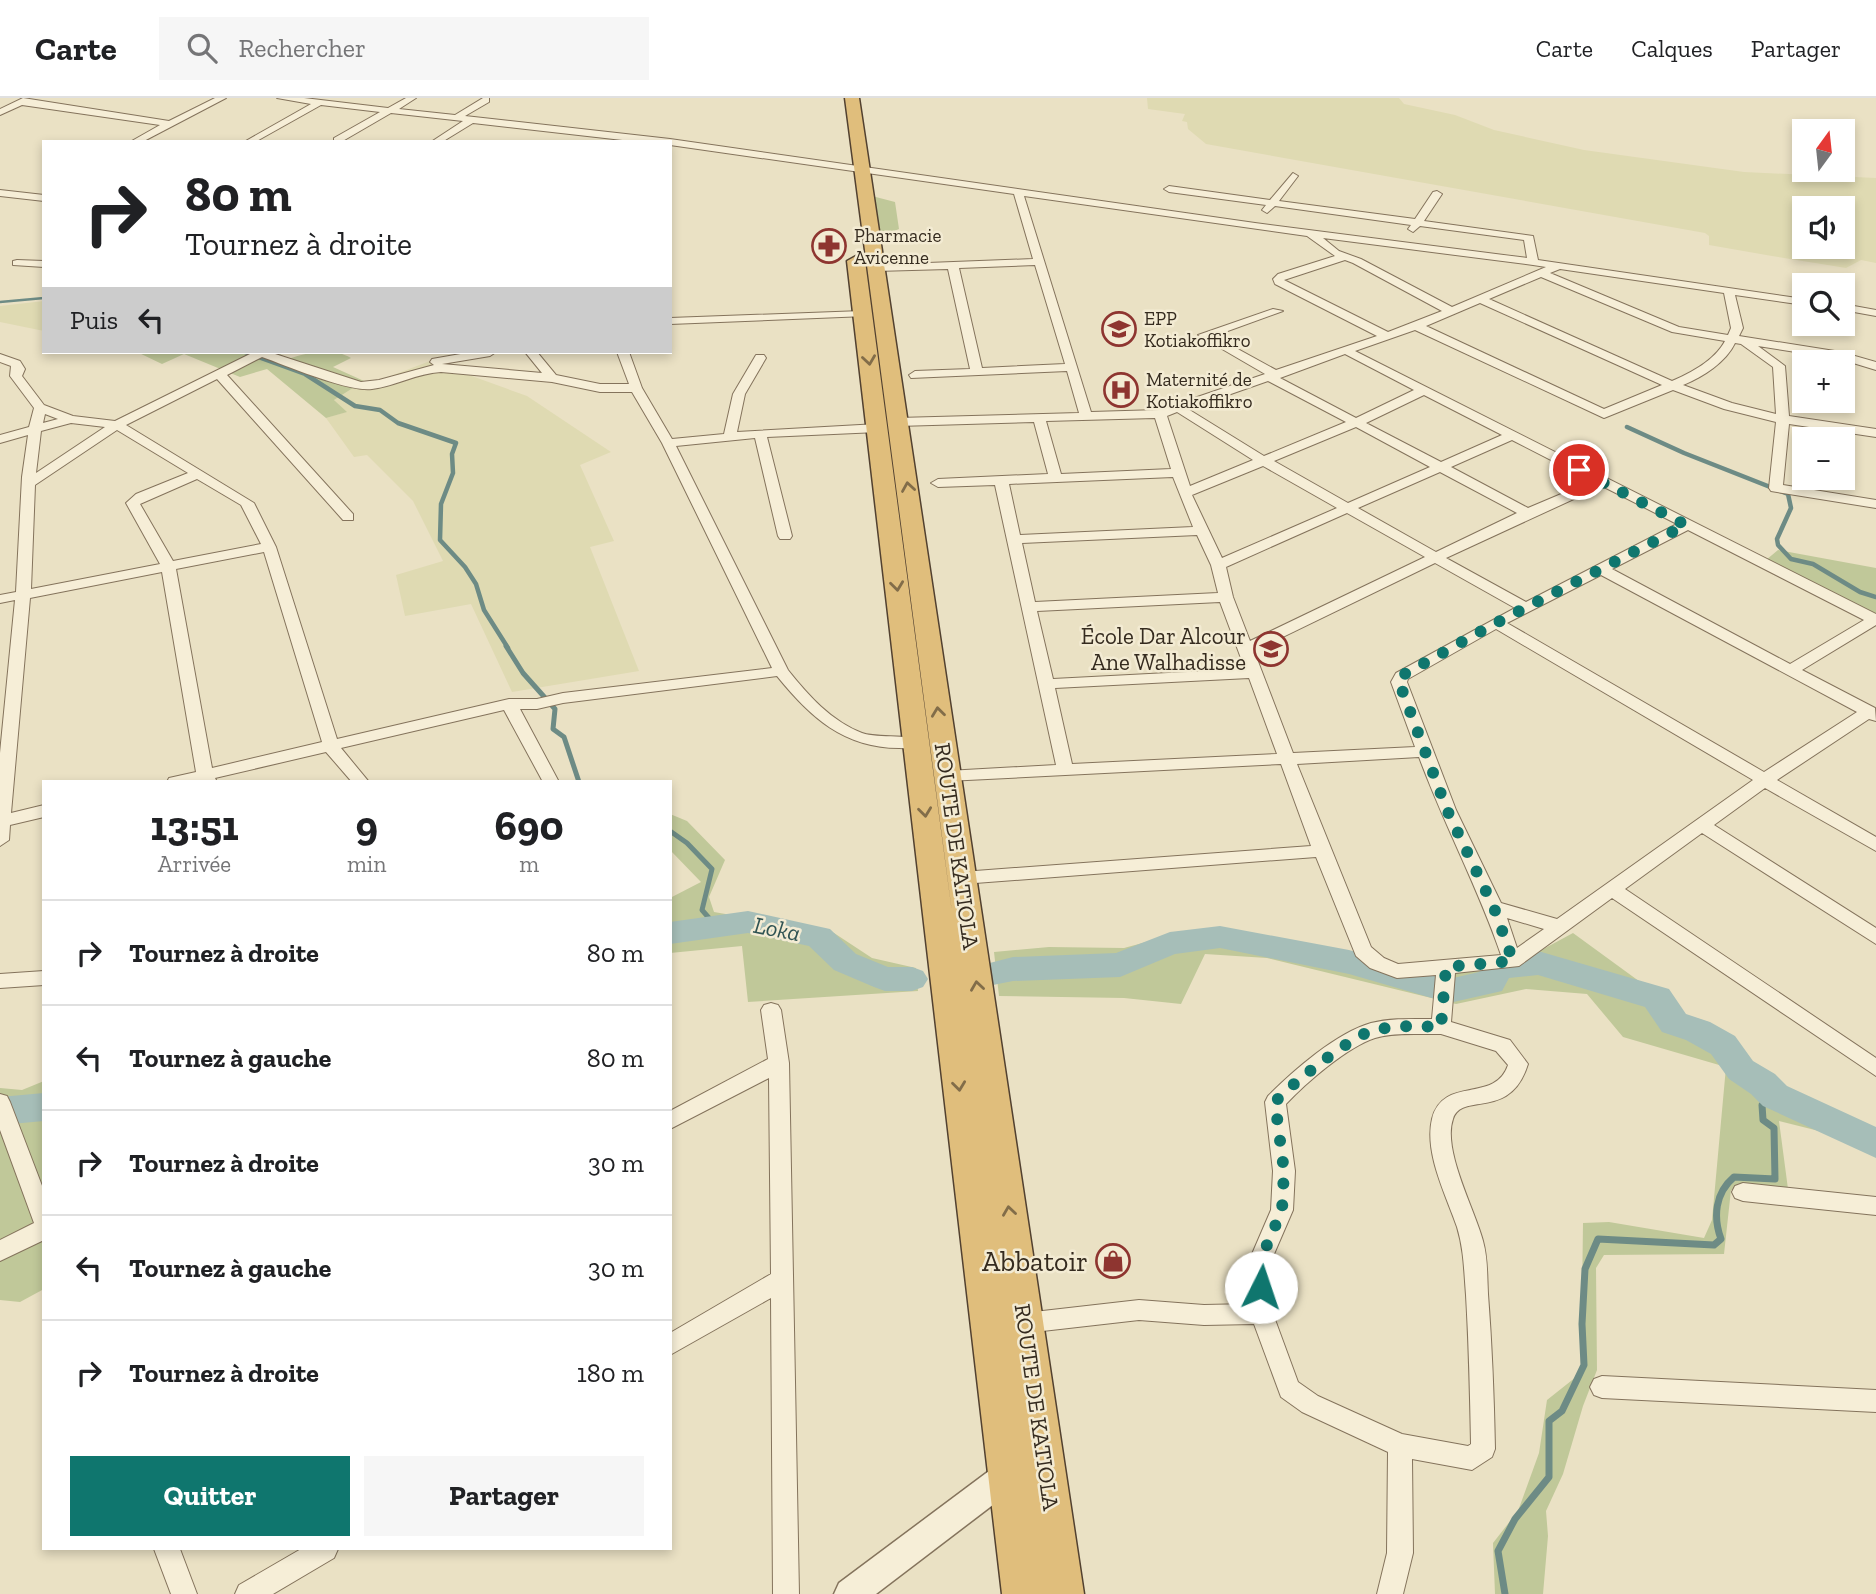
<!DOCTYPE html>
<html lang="fr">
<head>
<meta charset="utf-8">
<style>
	body { margin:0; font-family:"Zilla Slab",serif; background:#f6f6f6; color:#202124; height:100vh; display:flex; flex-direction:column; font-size:26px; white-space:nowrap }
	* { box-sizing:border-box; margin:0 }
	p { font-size:23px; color:#757577 }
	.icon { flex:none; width:38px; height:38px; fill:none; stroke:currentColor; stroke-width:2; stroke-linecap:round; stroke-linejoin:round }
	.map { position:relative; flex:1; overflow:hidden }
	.sheet { position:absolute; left:42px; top:682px; width:630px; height:770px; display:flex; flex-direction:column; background:#fff; border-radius:0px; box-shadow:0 4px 10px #0003 }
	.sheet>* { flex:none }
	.top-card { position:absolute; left:42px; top:42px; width:630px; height:214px; border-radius:0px; box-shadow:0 4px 10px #0003; background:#fff; color:#202124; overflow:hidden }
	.needle { width:46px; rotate:15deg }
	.tools { position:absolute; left:1792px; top:21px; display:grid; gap:14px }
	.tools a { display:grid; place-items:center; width:63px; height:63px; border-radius:0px; background:#fff; box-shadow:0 4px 10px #0003; font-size:35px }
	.pin { position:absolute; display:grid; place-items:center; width:60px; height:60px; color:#fff; margin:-30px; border:4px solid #fff; border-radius:50%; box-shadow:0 2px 7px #0007 }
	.me { position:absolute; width:77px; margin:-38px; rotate:4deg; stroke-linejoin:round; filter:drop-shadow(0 0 5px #0008) }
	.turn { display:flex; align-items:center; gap:24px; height:147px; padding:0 28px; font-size:32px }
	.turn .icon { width:91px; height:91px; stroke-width:2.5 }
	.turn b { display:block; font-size:49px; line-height:60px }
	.then { display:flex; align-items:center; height:66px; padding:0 28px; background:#0003; gap:14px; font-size:26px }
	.eta { display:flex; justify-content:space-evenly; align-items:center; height:119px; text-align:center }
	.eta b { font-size:42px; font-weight:800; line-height:49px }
	.primary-button { display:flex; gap:14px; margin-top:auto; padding:14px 28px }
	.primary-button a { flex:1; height:80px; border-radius:0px; background:#0f766e; color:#fff; font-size:28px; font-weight:800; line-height:80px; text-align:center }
	.primary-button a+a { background:#f6f6f6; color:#202124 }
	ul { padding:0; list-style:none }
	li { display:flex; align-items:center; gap:21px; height:105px; padding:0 28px; border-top:2px solid #e0e0e0 }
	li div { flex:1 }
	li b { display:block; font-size:26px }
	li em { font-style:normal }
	header { display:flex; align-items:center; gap:42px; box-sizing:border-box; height:98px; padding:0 35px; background:#fff; border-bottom:2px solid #e0e0e0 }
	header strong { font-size:33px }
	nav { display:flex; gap:38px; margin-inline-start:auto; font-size:24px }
	.search { width:490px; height:63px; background:#f6f6f6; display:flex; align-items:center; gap:18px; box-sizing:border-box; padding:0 24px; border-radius:0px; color:#757577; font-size:26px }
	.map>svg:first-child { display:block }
</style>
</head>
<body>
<header>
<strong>Carte</strong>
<div class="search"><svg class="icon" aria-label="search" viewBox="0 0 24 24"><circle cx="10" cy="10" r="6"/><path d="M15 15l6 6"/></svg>Rechercher</div>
<nav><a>Carte</a><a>Calques</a><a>Partager</a></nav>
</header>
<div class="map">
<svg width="1876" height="1496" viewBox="0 0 1876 1496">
	<rect width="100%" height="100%" fill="#eae1c4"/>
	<path fill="#dfdab2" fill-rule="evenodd" d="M1147 0H1399L1404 6 1455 17 1494 32 1584 52 1744 74 1876 80V165L1861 162 1846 170 1772 158 1709 147V138L1705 135 1206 46 1188 31 1187 24 1182 23 1185 16 1148 11ZM1804 110H1843V149H1804Z
		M44 203V233L0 224V208Z
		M430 263 527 298 611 354 580 367 614 443 590 449 639 573 512 594 471 506 405 518 396 477 443 463 413 403 367 357 354 359 326 320 346 314 334 302 364 283 370 286Z"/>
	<path fill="#c0c899" d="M872 98 895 104 899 131 878 140Z
		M137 254H277L288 261C310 254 331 249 351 260L333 269 364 283 334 302 347 314 326 320 267 271 240 279 184 256 162 266Z
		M1778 452 1876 470V517L1766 462Z
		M670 716 687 723 725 762 709 799 714 814 834 835 872 860 916 870 918 893 748 904 742 848 670 855V800L701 784 670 752Z
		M1573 835 1798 999 1876 1031V1058L1823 1034 1779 1023 1788 1091 1731 1092 1724 1156 1604 1157 1596 1170 1597 1272 1583 1308 1563 1376 1546 1413 1548 1438 1543 1496H1495L1493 1445 1518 1413 1539 1355 1547 1302 1581 1275 1583 1125 1609 1124 1704 1140 1712 1122 1726 969 1623 939 1587 896 1526 891 1456 906 1267 860 1205 856 1181 906 1124 900 999 898 994 854 1049 849 1124 850 1172 837H1260L1411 878 1508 870Z
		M44 983V1191L20 1204 0 1202V990L22 992Z"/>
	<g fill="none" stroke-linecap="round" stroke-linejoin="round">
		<path stroke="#6d8b85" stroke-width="2.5" d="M0 204 44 200"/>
		<path stroke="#6d8b85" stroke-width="4.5" d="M245 254 305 276 355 308 380 312 398 325 456 345 452 356 453 375 441 406 440 442 465 469 476 486 484 512 508 550
			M1627 329 1684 355 1788 396 1791 410 1777 441 1778 447 1791 461 1813 466 1860 494 1876 499"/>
		<path stroke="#6d8b85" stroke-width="5" d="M506 548 523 575 555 611 553 631 564 639 579 684
			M670 733 687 745 712 771 702 812 716 828"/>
		<path stroke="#6d8b85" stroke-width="7" d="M1505 1496 1498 1453 1515 1421 1549 1379V1323L1562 1313 1584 1267 1582 1226 1585 1171 1598 1141 1714 1147 1721 1141C1713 1119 1715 1095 1734 1079L1775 1081 1774 1030 1763 1022 1762 1007 1775 998"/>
		<path fill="#a6beb8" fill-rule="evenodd" d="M748 813 830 831 856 856 888 869H912L923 873 928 881 923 889 912 893H885L874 889 834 872 809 848 748 835 670 846V824Z
			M1220 828 1349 852 1449 881 1479 874 1487 861 1538 853 1669 891 1686 916 1710 924 1735 938 1753 963 1775 976 1787 988 1876 1029V1060L1763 1008 1751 996 1729 981 1711 956 1686 942 1662 934 1645 909 1538 877 1509 880 1502 893 1449 905 1349 876 1220 850 1175 856 1120 879 1013 883 993 887 982 883 977 875 982 867 1013 859 1116 855 1170 834Z
			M44 995V1023L0 1027V999Z"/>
		<g stroke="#84735c" stroke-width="2">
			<path id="minor" d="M23 0 169 23 215 0H226L142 44H130L160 27 22 7 0 17V11Z
				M277 0H304L388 10 406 0H416L399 11 455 17 483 0H489V4L465 18 670 41 1255 125 1527 160 1524 142 1420 128 1413 134 1408 131 1411 127 1275 108 1267 115 1262 112 1266 107 1169 94 1164 91 1169 88 1270 102 1293 75 1298 78 1279 103 1415 121 1433 94 1437 93 1442 96 1424 123 1533 138 1538 162 1804 201V207L1735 197 1743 230 1739 238 1841 254 1876 264V272L1840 261 1758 248 1785 268 1789 318 1876 331V339L1789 326 1783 387 1876 402V410L1771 393 1769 390 1776 324 1724 311 1673 292 1604 320 1415 232 1355 253 1876 516V527L1802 572 1875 610 1876 623 1869 621 1777 682 1876 739V753L1765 690 1714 727 1876 830V846L1702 735 1625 791 1876 960V978L1612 800 1519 868 1455 875 1451 924 1510 942 1528 966C1510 1024 1462 993 1453 1021 1442 1052 1475 1112 1483 1143 1488 1161 1487 1179 1488 1196 1492 1248 1494 1299 1495 1351L1492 1359 1472 1372 1412 1361 1413 1455 1403 1496H1377L1387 1455 1388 1354 1302 1314 1281 1299 1254 1226 1204 1227 1139 1222 1025 1235 1017 1232 1013 1225 1017 1218 1025 1215 1139 1202 1204 1207 1250 1206 1249 1163 1271 1112 1273 1073 1265 1004 1268 998C1293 973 1336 935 1371 925 1391 920 1412 921 1432 921L1436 877 1397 880 1370 870 1356 858 1316 759 962 786 956 784 953 780 956 776 962 774 1311 748 1281 666 947 683 939 678 947 673 1056 667 995 387 938 389 931 385 938 381 1048 376 1034 324 898 328 892 324 898 320 1079 315 1067 273 911 280 909 277 915 273 970 271 948 171 876 173 871 170 876 167 1033 161 1014 96 670 47V44H640L473 25 442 44H431L463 23 391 15 341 44H334V40L380 14 321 7 255 44H244L311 6ZM1024 98 1307 138 1335 158 1278 176 1273 181 1275 186 1377 238 1276 272 1214 238 1283 213 1273 211 1198 237 1265 276 1159 312 1091 314ZM1323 140 1533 167 1546 169 1452 209 1361 161 1339 153ZM1345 162 1353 165 1442 213 1388 234 1284 182ZM1035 167 1065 266 982 270 959 170ZM1560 171 1724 195 1731 230 1728 237 1679 229 1550 175ZM1541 179 1672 234 1725 243C1715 262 1691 275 1672 283L1489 201ZM1480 205 1662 287 1604 311 1426 228ZM1735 245 1741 246 1773 269 1776 316 1732 305 1683 287C1703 279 1726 264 1735 245ZM1345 256 1414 292 1356 320 1280 280ZM1268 283 1346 324 1264 358 1188 311ZM1424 297 1502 337 1441 364 1366 325ZM1177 314 1253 362 1190 388 1167 318ZM1155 320 1171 371 1061 376 1046 323ZM1356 329 1430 369 1348 405 1274 363ZM1512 342 1592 383 1528 410 1451 369ZM1263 368 1337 410 1222 460 1192 397ZM1440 374 1517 415 1436 454 1358 410ZM1173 379 1193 429 1020 437 1009 386ZM1602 388 1677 426 1526 504 1446 460ZM1347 415 1425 459 1250 543 1233 499 1226 469ZM1688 432 1864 522 1790 566 1612 471ZM1197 437 1211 467 1218 495 1035 504 1022 445ZM1435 465 1515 510 1396 575 1391 584 1415 649 1293 655 1254 553ZM1601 477 1857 614 1764 674 1507 525ZM1220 504 1245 571 1053 581 1037 513ZM1496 531 1753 682 1557 821 1501 805 1456 712 1407 584 1408 581ZM1249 580 1277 656 1072 666 1055 590ZM1419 659C1444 727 1478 789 1501 857L1398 866 1384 860 1371 849 1297 666ZM1507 820 1544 831 1517 850ZM1414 936H1441L1496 953 1508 967C1495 1006 1443 977 1432 1021 1424 1055 1446 1097 1457 1129 1464 1152 1464 1173 1466 1197 1469 1247 1470 1296 1471 1346L1468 1348 1402 1336 1318 1298 1298 1284 1273 1216 1271 1163 1293 1112 1295 1073 1286 1006C1306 985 1347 949 1375 940 1388 936 1402 936 1414 936Z
				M0 92 44 97V103L0 98Z
				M17 162 44 163V169L13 167V163Z
				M1843 206 1876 212V218L1843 212Z
				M862 213 868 216 866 218 670 226V220Z
				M254 254H269L361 284 379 282 434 267 430 264 432 261 472 254H496L490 258 442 266 542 275 525 254H537L556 277 600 286H629L617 254H629L642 290 672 341 724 336 733 296 756 257H764L766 260 745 296 737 334 878 326 884 330 878 334 767 339 792 438 790 441H780L778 438 755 340 676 348 788 572C808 597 831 623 862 635 878 641 915 635 924 645 918 652 908 650 899 650 844 650 810 619 777 578L563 605 537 611H520L559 684H543L504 612 341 650 369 684H352L326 654 215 680 217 684H167L169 680 196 674 162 474 30 500 11 715 44 707V719L10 727 9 742 0 748V655L15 502 0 505V497L16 494 22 379 28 337 0 345V337L29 329 34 310 10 278 11 268 0 264V256L20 263 25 271 22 278 44 307 73 318 115 323ZM262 259C288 268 347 294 372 291 396 288 417 275 441 274L552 284 600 294H632L662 345 772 570 563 595 537 601H509L337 641 276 449 254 405 126 327 217 281 343 422H353V416L227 277ZM45 316 58 321 43 325ZM71 325 105 329 36 375 41 333ZM117 332 188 375 136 396 126 405 160 466 31 491 35 387ZM197 381 241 407 261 446 173 463 140 406ZM264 454 322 644 212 670 176 471Z
				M44 873V887L0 890V876Z
				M771 905 778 907 781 912 789 965 799 1496H773L771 1200 670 1257V1235L771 1176 769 980 670 1031V1013L768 961 761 912 764 907Z
				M0 996 7 998 10 1004 44 1093V1142L0 1163V1142L34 1125 0 1032Z
				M1743 1085 1876 1099V1117L1743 1103 1735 1100 1732 1094 1735 1088Z
				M1602 1278 1876 1292V1314L1602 1300 1594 1297 1590 1289 1594 1281Z
				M154 1451H180L197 1496H171Z
				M301 1451H338L334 1460 273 1496H235L239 1487Z"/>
		</g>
		<g stroke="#84735c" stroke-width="3">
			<path id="tertiary" d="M1008 1363 1019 1367 1023 1377 1019 1387 876 1496H834L839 1485 997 1367Z"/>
		</g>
		<g stroke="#524130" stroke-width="3">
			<path id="trunk" d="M845 0H859L1084 1496H1002L847 163 856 158 865 163 953 822Z"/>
		</g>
		<use href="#minor" fill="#f6eed7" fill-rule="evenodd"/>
		<use href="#tertiary" fill="#f6eed7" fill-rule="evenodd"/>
		<use href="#trunk" fill="#e0be7c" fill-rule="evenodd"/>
	</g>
	<defs><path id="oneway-chevron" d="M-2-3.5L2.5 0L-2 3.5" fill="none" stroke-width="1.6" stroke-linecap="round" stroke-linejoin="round" transform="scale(1.75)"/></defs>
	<g stroke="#826d49">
		<use href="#oneway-chevron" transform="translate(869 262) rotate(82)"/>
		<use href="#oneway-chevron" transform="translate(908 389) rotate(-99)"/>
		<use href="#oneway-chevron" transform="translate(897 488) rotate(83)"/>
		<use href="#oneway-chevron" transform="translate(938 614) rotate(-97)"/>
		<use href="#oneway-chevron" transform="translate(925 714) rotate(83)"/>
		<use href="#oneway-chevron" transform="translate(977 888) rotate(-98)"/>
		<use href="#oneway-chevron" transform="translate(959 988) rotate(83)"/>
		<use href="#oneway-chevron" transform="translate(1009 1113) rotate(-98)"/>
	</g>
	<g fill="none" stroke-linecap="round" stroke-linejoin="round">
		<path stroke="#0f766e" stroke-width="12" stroke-dasharray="0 21.6" d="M1261 1189 1260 1163 1282 1112 1284 1073 1275 1004C1290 987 1351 939 1371 933 1394 927 1417 928 1441 929L1446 869 1513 863 1494 810 1447 712 1399 584 1401 578 1496 525 1686 427 1579 372"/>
	</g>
	<defs>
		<g id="pharmacy-ring" transform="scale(1.75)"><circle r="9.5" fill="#f3ebd3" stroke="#8e3530" stroke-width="1.5"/><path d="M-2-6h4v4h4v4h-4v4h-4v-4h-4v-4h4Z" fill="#8e3530"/></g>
		<g id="school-ring" transform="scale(1.75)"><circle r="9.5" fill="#f3ebd3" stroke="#8e3530" stroke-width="1.5"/><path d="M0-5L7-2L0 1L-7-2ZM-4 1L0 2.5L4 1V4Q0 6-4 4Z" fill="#8e3530"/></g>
		<g id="hospital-ring" transform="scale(1.75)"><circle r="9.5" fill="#f3ebd3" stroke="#8e3530" stroke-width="1.5"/><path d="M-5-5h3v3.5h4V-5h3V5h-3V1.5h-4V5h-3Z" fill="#8e3530"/></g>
		<g id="shop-ring" transform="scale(1.75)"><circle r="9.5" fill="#f3ebd3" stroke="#8e3530" stroke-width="1.5"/><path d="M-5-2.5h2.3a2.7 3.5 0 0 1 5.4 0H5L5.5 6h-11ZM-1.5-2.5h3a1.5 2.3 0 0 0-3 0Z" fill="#8e3530"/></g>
	</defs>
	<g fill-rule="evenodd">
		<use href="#pharmacy-ring" x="829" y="148"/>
		<use href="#school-ring" x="1119" y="231"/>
		<use href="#hospital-ring" x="1121" y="292"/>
		<use href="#school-ring" x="1271" y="551"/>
		<use href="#shop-ring" x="1113" y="1163"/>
	</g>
	<g text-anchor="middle" stroke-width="5" stroke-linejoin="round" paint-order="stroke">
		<g font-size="19" fill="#352b1f" stroke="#f3ebd3" text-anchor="start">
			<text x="854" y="144">Pharmacie<tspan x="854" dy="22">Avicenne</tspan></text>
			<text x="1144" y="227">EPP<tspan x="1144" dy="22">Kotiakoffikro</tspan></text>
			<text x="1146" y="288">Maternité de<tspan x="1146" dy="22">Kotiakoffikro</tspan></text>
		</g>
		<g font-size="23" fill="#352b1f" stroke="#f3ebd3" text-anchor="end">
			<text x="1246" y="546">École Dar Alcour<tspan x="1246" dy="26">Ane Walhadisse</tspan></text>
		</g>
		<g font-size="23" fill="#352b1f" stroke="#f3ebd3">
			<text transform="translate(957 748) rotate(82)" y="8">ROUTE DE KATIOLA</text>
			<text transform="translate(1037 1309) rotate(82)" y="8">ROUTE DE KATIOLA</text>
		</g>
		<g font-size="24" font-style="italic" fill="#2f5353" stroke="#f3ebd3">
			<text transform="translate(777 831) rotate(11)" y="8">Loka</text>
		</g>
		<g font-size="28" fill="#352b1f" stroke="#f3ebd3" text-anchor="end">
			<text x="1088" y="1173">Abbatoir</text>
		</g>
	</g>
</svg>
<div class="tools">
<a><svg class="needle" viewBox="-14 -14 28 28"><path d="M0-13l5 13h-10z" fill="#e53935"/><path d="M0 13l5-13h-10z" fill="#757577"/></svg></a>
<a><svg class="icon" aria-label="sound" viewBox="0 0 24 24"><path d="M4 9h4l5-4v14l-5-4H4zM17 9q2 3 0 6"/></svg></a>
<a><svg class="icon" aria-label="search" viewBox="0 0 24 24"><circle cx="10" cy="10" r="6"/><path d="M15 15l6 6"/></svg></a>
<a>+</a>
<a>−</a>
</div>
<div class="pin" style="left:1579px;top:372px;background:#d93025"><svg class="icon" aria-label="arrive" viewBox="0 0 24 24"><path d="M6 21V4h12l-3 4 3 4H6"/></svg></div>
<svg class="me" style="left:1261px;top:1189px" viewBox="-20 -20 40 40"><circle r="19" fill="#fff"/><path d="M0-13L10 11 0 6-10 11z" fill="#0f766e"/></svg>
<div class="top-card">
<div class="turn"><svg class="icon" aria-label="right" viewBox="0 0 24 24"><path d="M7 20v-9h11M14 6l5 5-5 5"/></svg><div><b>80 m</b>Tournez à droite</div></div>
<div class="then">Puis<svg class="icon" aria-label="left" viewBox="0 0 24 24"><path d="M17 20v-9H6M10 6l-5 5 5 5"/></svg></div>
</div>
<section class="sheet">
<div class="eta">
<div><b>13:51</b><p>Arrivée</p></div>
<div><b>9</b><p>min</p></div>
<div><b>690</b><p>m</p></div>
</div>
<ul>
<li><svg class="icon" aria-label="right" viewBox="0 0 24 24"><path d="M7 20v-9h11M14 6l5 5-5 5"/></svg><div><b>Tournez à droite</b></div><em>80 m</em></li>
<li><svg class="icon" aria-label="left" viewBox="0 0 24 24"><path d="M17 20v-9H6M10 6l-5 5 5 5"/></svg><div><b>Tournez à gauche</b></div><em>80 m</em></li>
<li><svg class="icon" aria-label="right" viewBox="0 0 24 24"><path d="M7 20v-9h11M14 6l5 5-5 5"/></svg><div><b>Tournez à droite</b></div><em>30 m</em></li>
<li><svg class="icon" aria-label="left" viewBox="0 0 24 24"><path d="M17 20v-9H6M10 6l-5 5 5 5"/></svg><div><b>Tournez à gauche</b></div><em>30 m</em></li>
<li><svg class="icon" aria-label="right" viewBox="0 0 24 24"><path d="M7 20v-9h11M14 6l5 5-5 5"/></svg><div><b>Tournez à droite</b></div><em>180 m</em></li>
</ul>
<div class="primary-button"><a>Quitter</a><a>Partager</a></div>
</section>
</div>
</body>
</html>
